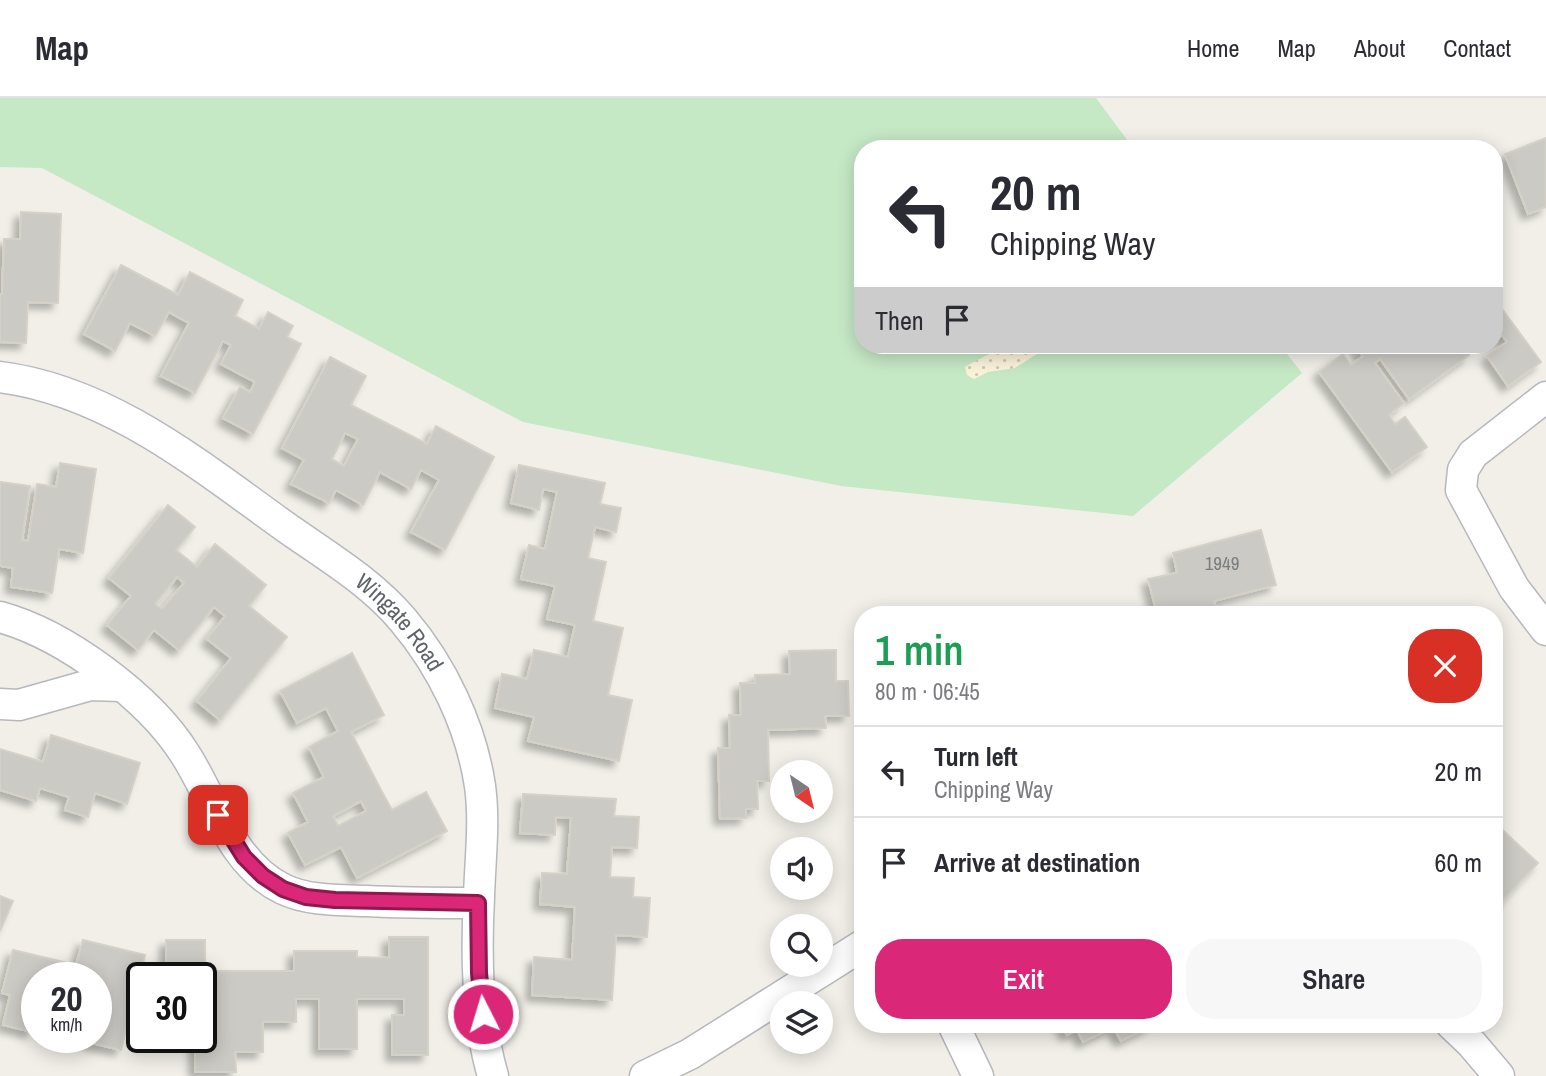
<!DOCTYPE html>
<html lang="en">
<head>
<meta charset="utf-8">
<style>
	body { margin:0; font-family:"Archivo Narrow",sans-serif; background:#f7f7f7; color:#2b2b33; height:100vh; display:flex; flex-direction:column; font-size:26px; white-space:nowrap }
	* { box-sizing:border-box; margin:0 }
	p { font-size:23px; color:#7c7c81 }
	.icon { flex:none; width:38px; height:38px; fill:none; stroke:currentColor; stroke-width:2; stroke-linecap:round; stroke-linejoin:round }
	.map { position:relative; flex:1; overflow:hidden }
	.sheet { position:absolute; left:854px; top:508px; width:649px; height:427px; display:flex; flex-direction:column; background:#fff; border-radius:28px; box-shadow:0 4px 18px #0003 }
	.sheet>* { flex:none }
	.top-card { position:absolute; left:854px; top:42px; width:649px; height:214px; border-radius:28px; box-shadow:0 4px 18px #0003; background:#fff; color:#2b2b33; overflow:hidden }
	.needle { width:46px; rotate:145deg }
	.buttons { position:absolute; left:770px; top:662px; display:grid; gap:14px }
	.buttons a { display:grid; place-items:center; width:63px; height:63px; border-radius:50%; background:#fff; box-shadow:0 4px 18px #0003; font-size:35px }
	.speed { position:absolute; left:21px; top:864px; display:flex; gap:14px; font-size:35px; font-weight:700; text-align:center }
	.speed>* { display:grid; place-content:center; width:91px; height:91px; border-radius:50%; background:#fff; box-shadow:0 4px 18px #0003; line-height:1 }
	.speed small { font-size:18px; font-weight:400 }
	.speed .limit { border:4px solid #111; border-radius:10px; background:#fff; color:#111 }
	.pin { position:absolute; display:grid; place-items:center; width:60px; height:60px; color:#fff; margin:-30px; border-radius:14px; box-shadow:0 4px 10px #0006 }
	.me { position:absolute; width:77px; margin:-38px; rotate:355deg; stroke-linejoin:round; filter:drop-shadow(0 0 5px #0008) }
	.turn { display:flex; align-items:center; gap:24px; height:147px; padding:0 21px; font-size:32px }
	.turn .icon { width:91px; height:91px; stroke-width:2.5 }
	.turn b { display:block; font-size:49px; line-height:60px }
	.then { display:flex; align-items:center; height:66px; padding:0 21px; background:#0003; gap:14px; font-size:26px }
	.round { display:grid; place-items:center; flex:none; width:74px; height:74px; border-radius:28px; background:#f7f7f7 }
	.headline { display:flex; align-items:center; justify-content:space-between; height:119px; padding:0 21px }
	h1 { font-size:42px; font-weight:600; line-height:52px; color:#1e9e55 }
	.action { display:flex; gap:14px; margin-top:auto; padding:14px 21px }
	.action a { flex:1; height:80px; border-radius:28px; background:#db2777; color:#fff; font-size:28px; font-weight:600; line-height:80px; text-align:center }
	.action a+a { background:#f7f7f7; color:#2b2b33 }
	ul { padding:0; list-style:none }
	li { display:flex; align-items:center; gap:21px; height:91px; padding:0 21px; border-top:2px solid #e1e1e2 }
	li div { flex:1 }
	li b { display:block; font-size:26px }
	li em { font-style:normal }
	header { display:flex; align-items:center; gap:42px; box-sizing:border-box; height:98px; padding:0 35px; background:#fff; border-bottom:2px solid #e1e1e2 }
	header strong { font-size:33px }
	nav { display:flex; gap:38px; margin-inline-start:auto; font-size:24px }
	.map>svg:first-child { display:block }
</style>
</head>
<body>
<header>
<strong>Map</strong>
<nav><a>Home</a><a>Map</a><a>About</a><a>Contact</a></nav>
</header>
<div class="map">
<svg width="1546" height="978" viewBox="0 0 1546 978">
	<defs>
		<pattern id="sand-dots" width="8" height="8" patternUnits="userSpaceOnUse" patternTransform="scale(1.75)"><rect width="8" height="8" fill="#fbf3d9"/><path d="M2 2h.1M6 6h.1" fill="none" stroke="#cec8b4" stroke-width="1.8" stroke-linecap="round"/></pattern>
		<filter id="shadow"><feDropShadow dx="-6" dy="6" stdDeviation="3.5" flood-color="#0004"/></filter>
	</defs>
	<rect width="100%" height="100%" fill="#f1efe8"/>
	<path fill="#c5e8c5" d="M0 0H1096L1134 51H863V247H1280L1302 275 1133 418 841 388 523 324 42 70 0 69Z"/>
	<path fill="url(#sand-dots)" d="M1018 247H1040L1037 256 1015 270 988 274 974 281 967 277 965 269 970 266 1001 250Z"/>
	<path fill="#cccac5" stroke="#d6d1c6" stroke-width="2" fill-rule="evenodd" filter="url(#shadow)" d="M1546 40V109L1528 116 1505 56Z
		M21 114 61 116 58 205 28 204 26 245 0 244V196H2L4 141H20Z
		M121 167 178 197 190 174 243 202 235 218 259 231 268 214 293 228 287 239 301 246 253 336 223 320 240 289 250 294 255 284 221 266 231 247 223 243 195 295 161 278 189 225 169 214 155 238 130 225 115 253 84 236Z
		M1494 200 1541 264 1508 288 1487 258 1507 244 1502 237 1494 243Z
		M1354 247H1461L1469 257 1409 301 1380 261 1375 265 1404 305 1389 317 1395 326 1405 319 1427 349 1392 374 1319 274 1343 256 1351 267 1363 258Z
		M330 259 366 278 351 307 427 346 436 328 494 359 445 452 411 434 439 382 421 372 411 391 380 374 363 407 336 392 329 405 291 386 304 362 282 350ZM345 335 358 341 344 368 332 361Z
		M60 365 96 371 83 455 59 451 52 495 11 489 13 470 0 468V384L30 388 22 442 28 443 37 386 56 389Z
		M519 367 605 385 600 406 621 410 616 434 595 429 588 460 606 464 593 523 623 530 608 597 632 602 619 663 528 643 534 619 495 610 502 576 527 581 534 552 568 559 575 527 547 521 555 488 521 481 529 447 545 451 557 394 543 391 539 412 511 405Z
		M168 407 195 429 176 452 197 469 215 446 266 487 249 508 287 539 220 622 197 603 231 560 207 541 225 518 214 509 179 552 154 532 138 552 107 527 131 498 109 480ZM177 479 184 485 162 511 155 506Z
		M1261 432 1276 487 1214 503 1217 516H1157L1148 481 1177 475 1173 455Z
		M836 552V583H848L849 618H825L826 630 768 632 769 683H757L758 711H746V720L720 721 718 650H730L729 617H741L740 585H755V577L790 576 789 553Z
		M352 555 384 617 351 634 381 692 392 712 426 694 447 733 357 780 341 749 305 767 288 735 308 724 293 695 324 679 309 649 338 633 326 610 297 625 280 593ZM361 703 366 713 338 728 333 718Z
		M51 637 140 665 127 706 95 695 88 719 65 712 69 699 40 690 36 703 0 692V651L43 664Z
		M523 696 616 701 614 718 639 719 637 750 612 749 610 779 634 780 633 799 650 800 647 839 616 837 612 902 532 897 534 859 572 862 575 809 540 806 542 775 567 776 571 720 556 719 555 737 520 735Z
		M1494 724 1538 765 1494 812Z
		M0 798 13 803 0 833Z
		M389 839H428V957H392V917H404V901H357V951H319V901H296V924H263V954H235L236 974H195V940H201V880H166V842H205V873H294V853H357V859L389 860Z
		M83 842 145 857 121 952 87 944 88 940H96L98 896H96V880H37V914L32 934 3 927 10 897 2 895 13 852 76 867Z
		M1061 926H1152V927L1121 943 1113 929 1083 944 1077 932 1067 937Z"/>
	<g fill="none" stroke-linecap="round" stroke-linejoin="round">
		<g stroke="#b5b8bc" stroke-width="33">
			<g id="minor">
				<path id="s1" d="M0 279C110 293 200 368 287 430 327 458 371 484 403 522 442 568 471 628 480 688 485 724 480 763 479 799 476 855 477 924 493 978"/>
				<path d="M1546 299 1473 356 1463 372 1461 392 1514 490 1546 532"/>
				<path d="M0 519C65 537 149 599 185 656 214 701 231 766 283 791 308 803 339 802 367 803 404 805 441 805 478 805"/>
				<path d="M0 606 19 607 90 587 121 588"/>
				<path d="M953 926 978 978"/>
				<path d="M1451 926 1472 946 1499 978"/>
				<path d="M645 978 690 956 863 847"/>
			</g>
		</g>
		<use href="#minor" stroke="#fff" stroke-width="30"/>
	</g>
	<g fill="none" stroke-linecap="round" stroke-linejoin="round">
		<g stroke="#8e194d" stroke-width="18">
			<path id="route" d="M218 717 244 759 263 778 283 791 306 799 335 802 478 805 479 875 483 916"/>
		</g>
		<use href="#route" stroke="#db2777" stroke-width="12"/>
	</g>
	<g text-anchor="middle" stroke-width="6" stroke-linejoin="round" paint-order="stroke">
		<g font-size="19" fill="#7a7d7f">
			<text x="1222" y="472">1949</text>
		</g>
		<g font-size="23" fill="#5f6368" stroke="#fff">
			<text dy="8" stroke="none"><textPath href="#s1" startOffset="476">Wingate Road</textPath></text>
		</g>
	</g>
</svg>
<div class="buttons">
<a><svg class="needle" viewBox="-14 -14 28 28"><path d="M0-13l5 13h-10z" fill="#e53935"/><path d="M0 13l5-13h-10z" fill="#7c7c81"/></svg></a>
<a><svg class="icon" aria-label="sound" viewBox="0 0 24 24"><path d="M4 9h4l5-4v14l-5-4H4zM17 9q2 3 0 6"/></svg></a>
<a><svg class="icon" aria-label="search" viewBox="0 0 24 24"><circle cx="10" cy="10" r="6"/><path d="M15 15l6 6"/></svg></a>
<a><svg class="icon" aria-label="layers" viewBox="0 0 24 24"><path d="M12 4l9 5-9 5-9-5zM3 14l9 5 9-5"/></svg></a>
</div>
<div class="speed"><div>20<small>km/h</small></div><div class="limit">30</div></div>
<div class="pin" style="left:218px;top:717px;background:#d93025"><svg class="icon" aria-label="arrive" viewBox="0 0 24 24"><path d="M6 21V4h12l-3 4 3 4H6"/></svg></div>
<svg class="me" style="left:483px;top:916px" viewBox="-20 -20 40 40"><circle r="17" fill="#db2777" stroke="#fff" stroke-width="3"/><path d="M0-11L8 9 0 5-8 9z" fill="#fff"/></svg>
<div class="top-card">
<div class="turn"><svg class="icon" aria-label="left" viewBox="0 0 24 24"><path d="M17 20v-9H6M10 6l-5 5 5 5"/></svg><div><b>20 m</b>Chipping Way</div></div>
<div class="then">Then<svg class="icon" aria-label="arrive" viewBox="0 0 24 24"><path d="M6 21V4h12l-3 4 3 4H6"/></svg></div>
</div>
<section class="sheet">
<div class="headline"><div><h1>1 min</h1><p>80 m · 06:45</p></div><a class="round" style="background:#d93025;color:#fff"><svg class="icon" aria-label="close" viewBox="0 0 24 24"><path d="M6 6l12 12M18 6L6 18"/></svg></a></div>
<ul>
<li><svg class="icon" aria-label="left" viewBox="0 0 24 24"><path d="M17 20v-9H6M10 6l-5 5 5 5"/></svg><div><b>Turn left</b><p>Chipping Way</p></div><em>20 m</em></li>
<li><svg class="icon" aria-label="arrive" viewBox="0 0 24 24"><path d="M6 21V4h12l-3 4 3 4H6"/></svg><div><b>Arrive at destination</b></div><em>60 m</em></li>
</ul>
<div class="action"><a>Exit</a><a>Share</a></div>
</section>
</div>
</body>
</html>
